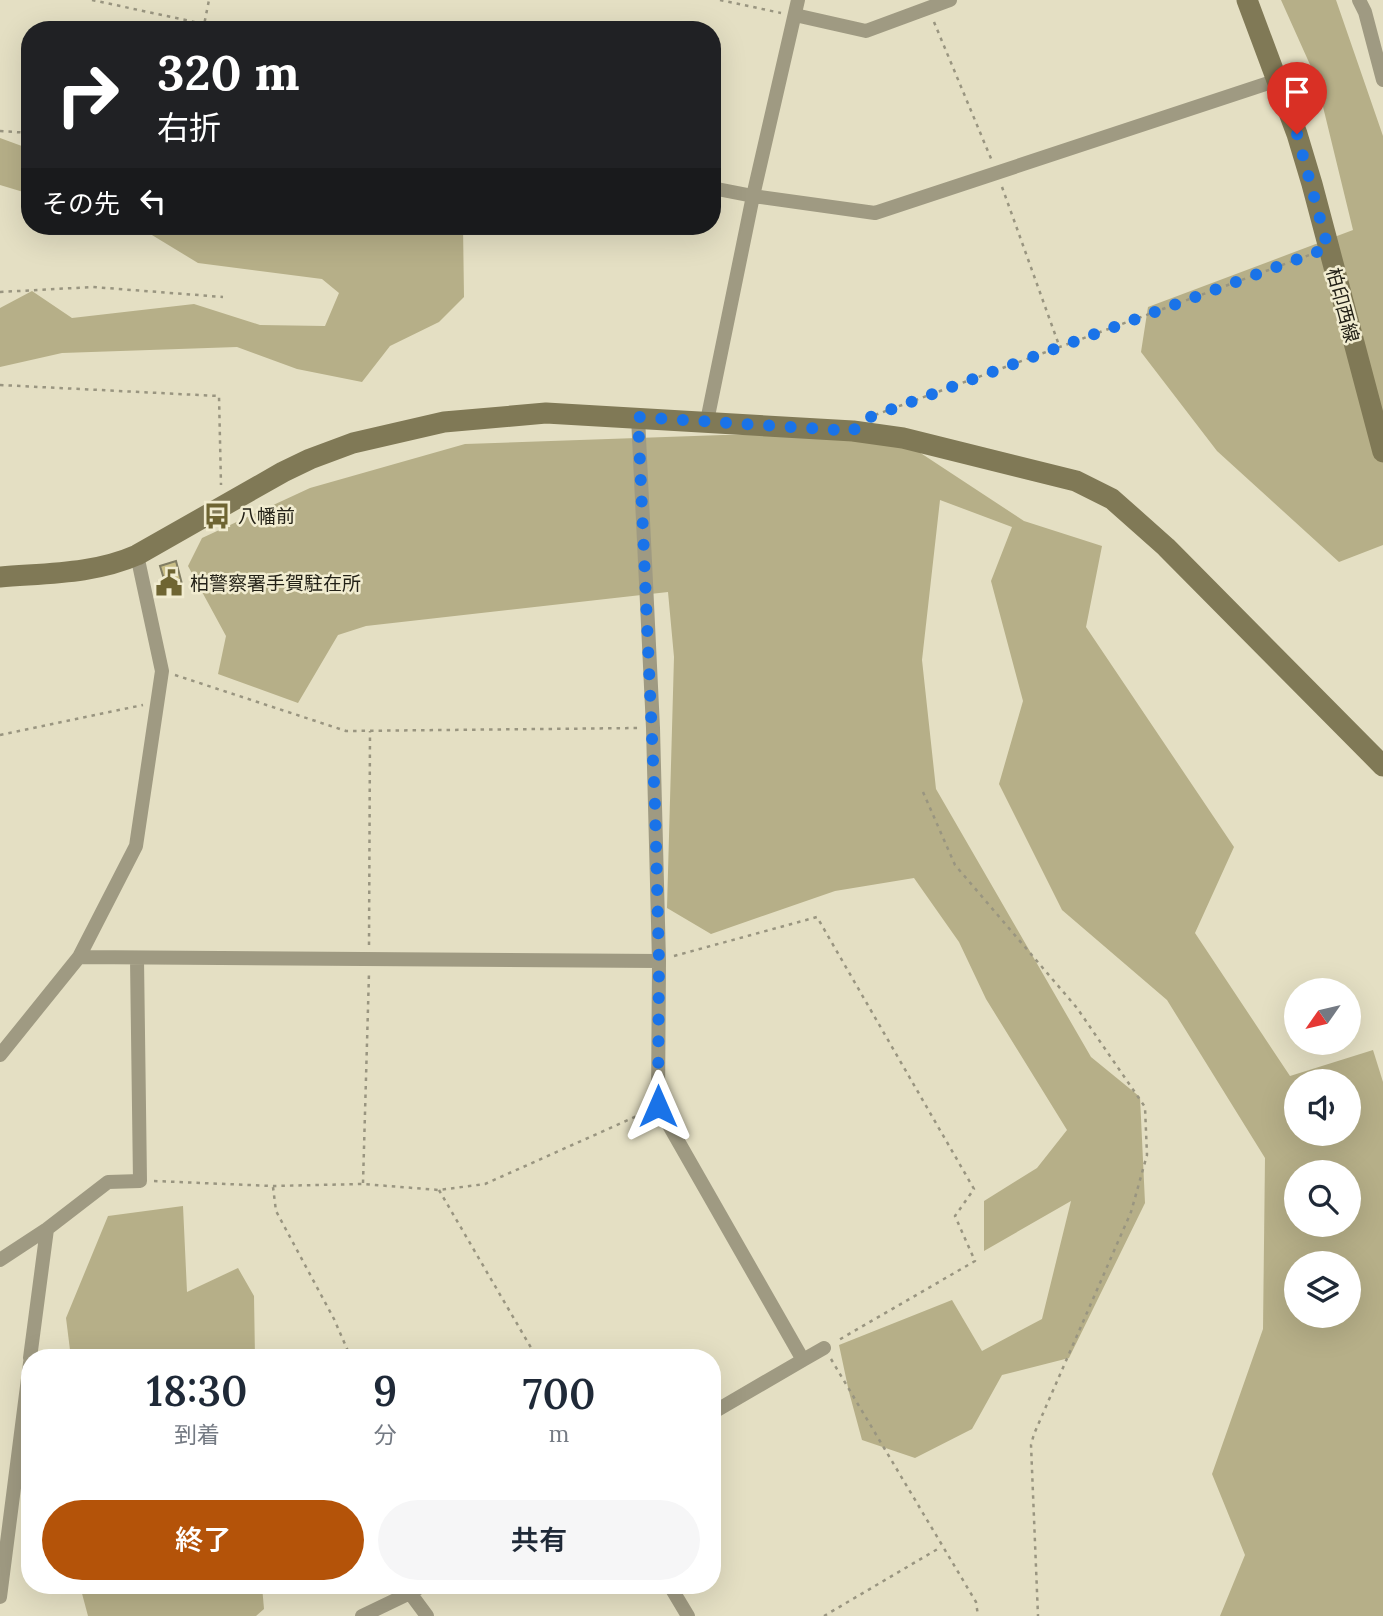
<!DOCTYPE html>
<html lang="ja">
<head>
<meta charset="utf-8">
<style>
	body { margin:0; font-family:Lora,"Noto Sans JP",serif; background:#f6f6f7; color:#1f2937; height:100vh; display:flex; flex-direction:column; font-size:26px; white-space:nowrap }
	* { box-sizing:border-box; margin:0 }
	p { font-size:23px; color:#747a83 }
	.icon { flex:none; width:38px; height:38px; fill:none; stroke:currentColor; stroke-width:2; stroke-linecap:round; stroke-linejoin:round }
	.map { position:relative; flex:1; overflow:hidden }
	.panel { position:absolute; left:21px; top:1349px; width:700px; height:245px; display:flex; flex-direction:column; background:#fff; border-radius:28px; box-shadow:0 7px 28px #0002 }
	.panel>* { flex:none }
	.hud { position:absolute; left:21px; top:21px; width:700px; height:214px; border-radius:28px; box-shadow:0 7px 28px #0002; background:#202124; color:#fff; overflow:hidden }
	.needle { width:46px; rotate:236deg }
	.controls { position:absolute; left:1284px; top:978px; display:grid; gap:14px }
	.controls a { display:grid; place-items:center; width:77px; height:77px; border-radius:50%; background:#fff; box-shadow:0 7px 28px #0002; font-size:35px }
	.pin { position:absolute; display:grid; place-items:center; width:60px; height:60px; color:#fff; margin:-72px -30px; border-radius:50% 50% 50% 0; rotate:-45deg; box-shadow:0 0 7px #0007 }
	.pin .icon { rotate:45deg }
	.me { position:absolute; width:77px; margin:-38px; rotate:0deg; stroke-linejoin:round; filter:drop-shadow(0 0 5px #0008) }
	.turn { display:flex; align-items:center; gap:24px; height:147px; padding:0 21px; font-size:32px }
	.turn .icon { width:91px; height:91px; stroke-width:2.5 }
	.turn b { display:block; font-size:49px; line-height:60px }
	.then { display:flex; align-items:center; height:66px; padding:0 21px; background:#0003; gap:14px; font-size:26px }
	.eta { display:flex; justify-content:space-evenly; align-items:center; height:119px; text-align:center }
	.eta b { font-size:42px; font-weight:600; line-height:49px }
	.cta { display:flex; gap:14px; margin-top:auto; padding:14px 21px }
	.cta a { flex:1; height:80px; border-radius:42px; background:#b45309; color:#fff; font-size:28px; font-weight:600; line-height:80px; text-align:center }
	.cta a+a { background:#f6f6f7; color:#1f2937 }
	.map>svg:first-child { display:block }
</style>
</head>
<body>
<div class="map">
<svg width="1383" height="1616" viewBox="0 0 1383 1616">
	<rect width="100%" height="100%" fill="#e4dfc3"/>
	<path fill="#b6af88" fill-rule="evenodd" d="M1281 0H1336L1383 136V545L1339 562 1217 451 1141 352 1148 307 1353 230 1316 78Z
		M0 138 30 149V194L0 185Z
		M128 226H463L464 297 439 322 390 346 362 382 297 369 237 347 62 353 0 367V308L32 291 72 318 194 304 260 325 325 326 339 293 322 279 198 263 147 232Z
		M723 435H827L916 450 1024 521 1102 546 1086 627 1234 847 1195 933 1290 1076 1373 1050 1383 1082V1616H1220L1245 1555 1212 1474 1263 1329 1265 1158 1167 1000 1062 910 999 784 1023 701 991 581 1012 527 940 500 922 660 936 789 1091 1057 1140 1097 1145 1203 1069 1358 1002 1375 972 1429 915 1458 862 1440 849 1392 839 1345 952 1300 982 1351 1042 1319 1071 1201 984 1251V1201L1037 1168 1067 1130 986 999 959 942 914 878 835 891 711 934 667 908 674 657 668 592 366 626 338 635 298 703 218 674 226 636 188 566 202 538 310 488 465 444ZM1297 1082H1349V1134H1297ZM1297 1172H1349V1225H1297ZM1297 1264H1349V1316H1297Z
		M183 1206 187 1292 238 1268 254 1296 255 1358H71L66 1318 108 1216Z
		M80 1586H262L264 1609 256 1616H88Z"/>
	<path fill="#c9be86" stroke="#817d63" stroke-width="2" d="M176 561 182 584 161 591 159 581 164 579 160 566Z"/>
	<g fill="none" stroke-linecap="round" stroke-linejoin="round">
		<path stroke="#999580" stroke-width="2.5" stroke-dasharray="3.5 5" stroke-linecap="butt" d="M92 0 204 24
			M720 0 781 13
			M934 22 992 161
			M203 30 209 0
			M0 131 30 133
			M1002 187 1060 348
			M0 292 93 287 223 297
			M0 385 219 396 221 485
			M875 415 1312 254
			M175 675 346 731 639 728
			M0 735 143 705
			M923 792 955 865 1077 1008 1145 1107 1147 1155 1131 1212 1034 1434 1031 1445 1038 1616
			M369 945 370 731
			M674 956 817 917 974 1189 955 1216 975 1261 837 1341
			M154 1181 273 1186 363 1184 439 1190 485 1184 646 1112
			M363 1183 369 973
			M273 1187 276 1211 334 1319 351 1358
			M439 1190 537 1358
			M831 1359 976 1602 978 1616
			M824 1616 941 1547"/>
		<path stroke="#9f9a82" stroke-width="14" d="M1359 0 1365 12 1383 80
			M795 15 866 31 950 0
			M712 188 753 196 875 213 1278 80
			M638 417 653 728 659 961 658 1106 803 1360 712 1413
			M707 421 753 196 798 0
			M79 957 659 961
			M0 1055 79 957 136 846 162 671 137 555
			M0 1260 47 1229 108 1182 140 1181 137 959
			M30 1358 47 1229
			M803 1360 824 1348
			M422 1586 410 1593 427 1616
			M670 1586 688 1616
			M0 1597 30 1363
			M362 1616 410 1593"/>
		<path stroke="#807956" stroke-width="21" d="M1247 0 1297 134 1312 184 1383 452
			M0 577C47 573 94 574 137 555L283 472 310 459 353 443 444 422 546 413 853 431 903 438 1076 481 1112 499 1166 547 1383 766"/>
	</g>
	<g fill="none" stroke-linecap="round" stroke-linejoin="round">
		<path stroke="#1a73e8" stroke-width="12" stroke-dasharray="0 21.6" d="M658 1106 659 961 655 806 638 417 853 431 862 420 1328 248 1297 134"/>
	</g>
	<defs>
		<g id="bus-bare" transform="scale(2.1)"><path d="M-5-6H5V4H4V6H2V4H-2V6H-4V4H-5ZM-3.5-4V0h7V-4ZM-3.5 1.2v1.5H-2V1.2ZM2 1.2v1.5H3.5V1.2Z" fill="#6f6532" stroke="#f1ecd0" stroke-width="2.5" paint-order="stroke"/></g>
		<g id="civic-bare" transform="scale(2.1)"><path d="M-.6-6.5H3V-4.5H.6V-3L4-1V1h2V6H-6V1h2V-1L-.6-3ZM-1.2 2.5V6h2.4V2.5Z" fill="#6f6532" stroke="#f1ecd0" stroke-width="2.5" paint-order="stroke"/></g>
	</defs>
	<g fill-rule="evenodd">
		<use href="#bus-bare" x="217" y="516"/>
		<use href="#civic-bare" x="169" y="583"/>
	</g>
	<g text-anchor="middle" stroke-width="5" stroke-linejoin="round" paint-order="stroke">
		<g font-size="19" fill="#232117" stroke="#f1ecd0">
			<text transform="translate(1343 305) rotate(75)" y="7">柏印西線</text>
		</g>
		<g font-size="19" fill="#232117" stroke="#f1ecd0" text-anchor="start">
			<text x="238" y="523">八幡前</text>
			<text x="190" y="590">柏警察署手賀駐在所</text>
		</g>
	</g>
</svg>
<div class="controls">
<a><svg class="needle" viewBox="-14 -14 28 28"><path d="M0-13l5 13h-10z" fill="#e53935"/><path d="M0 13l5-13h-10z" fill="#747a83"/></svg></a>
<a><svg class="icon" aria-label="sound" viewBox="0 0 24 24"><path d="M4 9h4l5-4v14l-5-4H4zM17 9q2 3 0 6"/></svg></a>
<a><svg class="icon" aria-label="search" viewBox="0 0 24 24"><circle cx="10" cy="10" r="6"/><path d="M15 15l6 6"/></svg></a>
<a><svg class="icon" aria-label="layers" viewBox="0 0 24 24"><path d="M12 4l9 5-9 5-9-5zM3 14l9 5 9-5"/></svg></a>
</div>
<div class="pin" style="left:1297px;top:134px;background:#d93025"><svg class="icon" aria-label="arrive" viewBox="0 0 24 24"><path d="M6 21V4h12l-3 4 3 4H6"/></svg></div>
<svg class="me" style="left:658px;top:1106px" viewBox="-20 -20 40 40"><path d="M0-17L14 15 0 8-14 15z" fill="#1a73e8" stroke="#fff" stroke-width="4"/></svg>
<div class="hud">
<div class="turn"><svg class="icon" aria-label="right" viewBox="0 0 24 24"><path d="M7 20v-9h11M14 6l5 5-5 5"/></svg><div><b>320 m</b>右折</div></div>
<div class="then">その先<svg class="icon" aria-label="left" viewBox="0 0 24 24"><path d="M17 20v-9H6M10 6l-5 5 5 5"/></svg></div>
</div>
<section class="panel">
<div class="eta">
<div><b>18:30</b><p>到着</p></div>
<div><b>9</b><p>分</p></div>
<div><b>700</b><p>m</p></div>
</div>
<div class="cta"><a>終了</a><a>共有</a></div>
</section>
</div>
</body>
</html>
